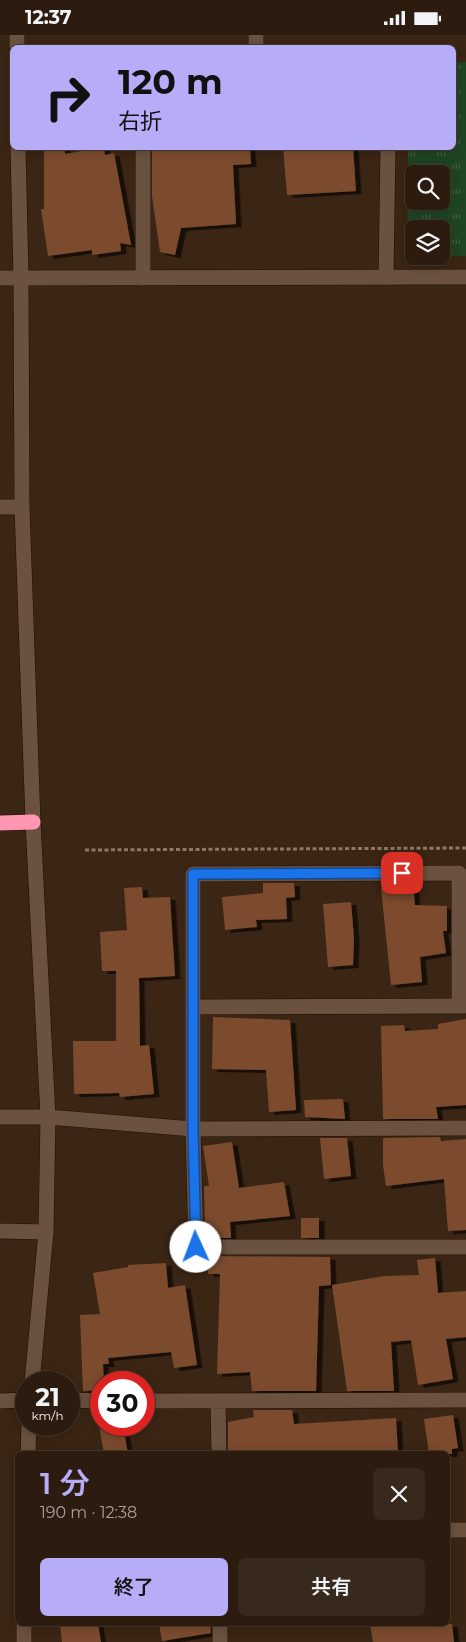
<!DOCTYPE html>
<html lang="ja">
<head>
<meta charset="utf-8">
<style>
	body { margin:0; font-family:Montserrat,"Noto Sans JP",sans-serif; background:#38291d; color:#f1f3f6; height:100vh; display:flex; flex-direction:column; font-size:19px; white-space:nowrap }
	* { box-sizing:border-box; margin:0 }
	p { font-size:16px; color:#a6a19e }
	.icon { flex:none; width:28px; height:28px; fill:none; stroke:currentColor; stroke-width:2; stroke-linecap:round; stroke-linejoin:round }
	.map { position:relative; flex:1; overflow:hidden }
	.sheet { position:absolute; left:15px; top:1416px; width:435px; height:175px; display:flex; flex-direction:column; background:#2c1c0f; border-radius:8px; box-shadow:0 2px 12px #0003,0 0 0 1px #483a2f }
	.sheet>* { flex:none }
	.banner { position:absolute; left:10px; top:10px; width:446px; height:105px; border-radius:8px; box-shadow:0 2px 12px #0003,0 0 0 1px #483a2f; background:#b6acf8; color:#111; overflow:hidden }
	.fabs { position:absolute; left:405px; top:130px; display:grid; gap:10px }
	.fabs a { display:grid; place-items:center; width:45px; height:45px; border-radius:8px; background:#2c1c0f; box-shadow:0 2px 12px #0003,0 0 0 1px #483a2f; font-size:25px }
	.speed { position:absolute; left:15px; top:1336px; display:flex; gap:10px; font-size:25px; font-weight:700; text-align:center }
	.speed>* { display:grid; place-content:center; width:65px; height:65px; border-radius:50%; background:#2c1c0f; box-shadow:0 2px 12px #0003,0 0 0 1px #483a2f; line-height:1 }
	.speed small { font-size:12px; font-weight:400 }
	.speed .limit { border:8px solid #d22; background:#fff; color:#111 }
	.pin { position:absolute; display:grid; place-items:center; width:42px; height:42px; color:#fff; margin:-21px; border-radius:10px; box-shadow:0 2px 8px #0006 }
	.me { position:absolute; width:55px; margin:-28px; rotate:358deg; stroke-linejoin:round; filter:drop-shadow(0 0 4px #0008) }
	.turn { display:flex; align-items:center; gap:18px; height:105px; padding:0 25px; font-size:22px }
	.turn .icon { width:65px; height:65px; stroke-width:2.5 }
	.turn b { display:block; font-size:35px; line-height:42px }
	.round { display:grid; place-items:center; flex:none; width:52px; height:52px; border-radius:8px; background:#38291d }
	.overview { display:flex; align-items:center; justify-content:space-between; height:85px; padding:0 25px }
	h1 { font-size:30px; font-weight:600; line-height:38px; color:#b6acf8 }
	.cta { display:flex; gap:10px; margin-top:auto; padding:10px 25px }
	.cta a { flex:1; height:58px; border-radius:8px; background:#b6acf8; color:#111; font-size:20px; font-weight:600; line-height:58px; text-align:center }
	.cta a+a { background:#38291d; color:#f1f3f6 }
	.status { display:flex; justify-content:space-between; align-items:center; height:35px; padding:0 25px; background:#2c1c0f; direction:ltr }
	.status svg { height:14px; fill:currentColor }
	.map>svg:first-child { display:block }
</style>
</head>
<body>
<div class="status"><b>12:37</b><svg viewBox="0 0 49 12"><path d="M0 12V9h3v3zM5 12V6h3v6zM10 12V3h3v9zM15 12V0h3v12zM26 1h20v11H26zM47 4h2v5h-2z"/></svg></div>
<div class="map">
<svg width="466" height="1607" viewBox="0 0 466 1607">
	<defs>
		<pattern id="grass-tufts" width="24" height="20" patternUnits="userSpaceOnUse" patternTransform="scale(1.25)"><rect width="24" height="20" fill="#1f4523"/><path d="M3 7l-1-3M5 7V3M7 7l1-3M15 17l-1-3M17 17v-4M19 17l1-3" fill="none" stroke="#406042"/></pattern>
		<filter id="shadow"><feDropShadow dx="5.5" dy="3" stdDeviation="0" flood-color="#0009"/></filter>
	</defs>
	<rect width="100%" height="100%" fill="#3b2514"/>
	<path fill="url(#grass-tufts)" fill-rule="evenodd" d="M454 27H466V221H441V194H414V221H407L408 113 454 112ZM414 139H441V166H414Z"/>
	<path fill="#7b4b2f" filter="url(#shadow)" d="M44 112H65V119L104 112 105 120 114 118 131 210 120 208 121 216 92 220V215L48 221 41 174H44Z
		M152 112H250L251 129 233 130 236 189 181 193 175 220 160 217 152 161Z
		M283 112H353L356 156 287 160Z
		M263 848H294L295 862 286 863 287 884 256 885 257 892 225 895 222 862 263 858Z
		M413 850 415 870 447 871V896H443L446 918 420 922 422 947 391 950 381 853Z
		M142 852 143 863 170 862 175 941 139 943 140 1011 149 1010 154 1059 120 1062 119 1058 74 1059 73 1006H116V936H102L100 897 127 895 124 853Z
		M351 867 354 904 353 930 328 932 323 869Z
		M213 982 290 985 296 1075 269 1077 266 1035 212 1034Z
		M466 984V1070L436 1072 438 1084H383L381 991 404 990 405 996 438 994V989Z
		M343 1064 345 1084 305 1082 304 1065Z
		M440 1102 441 1106 466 1104V1195L448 1196 444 1144 386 1151 383 1130V1103Z
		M320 1103H347L351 1141 324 1144Z
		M232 1107 239 1153 284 1147 290 1181 230 1187 231 1203H208V1196H205L204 1151H209L203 1111Z
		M301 1183H319V1203H301Z
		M208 1221 330 1222 331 1250 319 1251 316 1356H252L250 1337 217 1339 220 1239H208Z
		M435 1223 438 1258 466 1256V1302L446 1304 453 1344 418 1350 411 1305 391 1307 394 1356H347L332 1250 384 1241 419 1240 417 1225Z
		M166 1228 168 1253 185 1250 197 1330 174 1333 171 1317 108 1323 109 1329H103L104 1348H101V1355L83 1356 80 1280 100 1279 93 1238 128 1232V1230Z
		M253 1375H292L294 1389 396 1383 398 1419H228V1387L254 1382Z
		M453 1380 458 1413 452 1414V1419H429L424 1384Z
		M99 1390H123L128 1419H104Z
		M60 1589H98L101 1607H62Z
		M159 1589H210L211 1598 162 1606Z
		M370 1589H452L454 1607H373Z"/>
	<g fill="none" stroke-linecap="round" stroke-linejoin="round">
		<g stroke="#210d01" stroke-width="16">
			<path id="street" d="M256 12V0
				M386 242 388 112
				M143 243V112
				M193 972V839L459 838V971
				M466 1093 193 1094 196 1212H466
				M0 1196 46 1197
				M69 1365 101 1366
				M0 1366 26 1365
				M144 1366 466 1365
				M218 1366 219 1419
				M448 1495H466
				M220 1607V1589"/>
		</g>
		<g stroke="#210d01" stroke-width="16">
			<path id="secondary" d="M17 0V12
				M18 112 21 243 22 472 33 787 48 1082 46 1197 32 1348
				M0 243 466 242
				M0 472H22
				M0 1082H48L193 1094V972L466 971
				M28 1419 29 1390
				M24 1607V1589"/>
		</g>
		<g stroke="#210d01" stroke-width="16">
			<path id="highway" d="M0 788 33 787"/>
		</g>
		<path stroke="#8c786a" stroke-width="3" stroke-dasharray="4 2.5" stroke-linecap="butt" d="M85 815 466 813"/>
		<use href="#street" stroke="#6b5240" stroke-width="15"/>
		<use href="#secondary" stroke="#6b5240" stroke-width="15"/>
		<use href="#highway" stroke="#ff97b3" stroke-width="15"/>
	</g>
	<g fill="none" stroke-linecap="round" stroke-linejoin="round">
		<g stroke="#114b97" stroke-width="12">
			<path id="route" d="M196 1212 193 1094V839L402 838"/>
		</g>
		<use href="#route" stroke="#1a73e8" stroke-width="9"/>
	</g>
</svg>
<div class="fabs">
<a><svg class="icon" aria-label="search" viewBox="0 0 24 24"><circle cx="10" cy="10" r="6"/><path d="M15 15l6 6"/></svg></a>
<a><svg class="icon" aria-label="layers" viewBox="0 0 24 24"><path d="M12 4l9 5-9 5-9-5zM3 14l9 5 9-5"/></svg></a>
</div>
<div class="speed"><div>21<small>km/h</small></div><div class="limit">30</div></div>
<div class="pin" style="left:402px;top:838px;background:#d93025"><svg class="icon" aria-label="arrive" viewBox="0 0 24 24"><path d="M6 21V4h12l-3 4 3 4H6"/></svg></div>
<svg class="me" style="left:196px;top:1212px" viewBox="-20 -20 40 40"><circle r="19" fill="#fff"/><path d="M0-13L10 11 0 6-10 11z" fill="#1a73e8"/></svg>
<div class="banner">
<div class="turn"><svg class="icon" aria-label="right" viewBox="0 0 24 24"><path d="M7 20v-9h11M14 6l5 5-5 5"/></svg><div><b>120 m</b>右折</div></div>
</div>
<section class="sheet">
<div class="overview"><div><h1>1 分</h1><p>190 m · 12:38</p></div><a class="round"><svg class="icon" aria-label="close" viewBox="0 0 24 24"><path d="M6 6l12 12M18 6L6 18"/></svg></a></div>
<div class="cta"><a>終了</a><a>共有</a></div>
</section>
</div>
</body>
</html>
